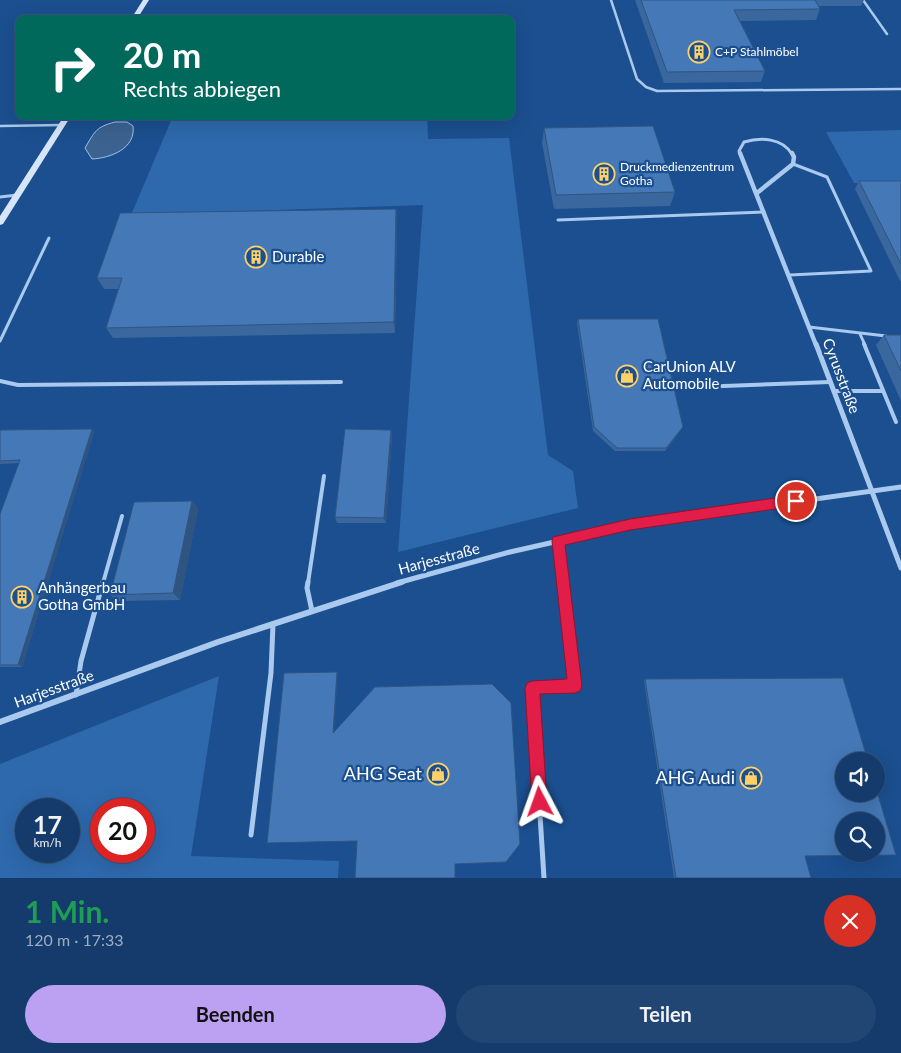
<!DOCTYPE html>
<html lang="de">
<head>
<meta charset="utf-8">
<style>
	body { margin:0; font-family:Lato,sans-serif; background:#214673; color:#f1f3f6; height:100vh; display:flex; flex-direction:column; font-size:19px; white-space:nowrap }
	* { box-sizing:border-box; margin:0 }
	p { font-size:16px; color:#9dadc1 }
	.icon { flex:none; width:28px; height:28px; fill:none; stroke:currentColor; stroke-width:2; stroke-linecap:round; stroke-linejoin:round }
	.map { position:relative; height:878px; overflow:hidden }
	.side { display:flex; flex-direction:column; background:#143b6b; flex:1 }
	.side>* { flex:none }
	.top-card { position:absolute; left:15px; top:15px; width:500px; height:105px; border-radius:10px; box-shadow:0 5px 20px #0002,0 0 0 1px #33557e; background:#00695c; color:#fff; overflow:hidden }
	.fabs { position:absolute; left:835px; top:752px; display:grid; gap:10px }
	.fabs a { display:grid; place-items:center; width:50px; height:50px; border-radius:50%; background:#143b6b; box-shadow:0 5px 20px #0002,0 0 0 1px #33557e; font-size:25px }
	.speed { position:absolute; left:15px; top:798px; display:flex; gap:10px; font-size:25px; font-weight:700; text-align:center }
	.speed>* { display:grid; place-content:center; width:65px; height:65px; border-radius:50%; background:#143b6b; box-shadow:0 5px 20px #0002,0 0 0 1px #33557e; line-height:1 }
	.speed small { font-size:12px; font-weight:400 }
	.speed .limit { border:8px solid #d22; background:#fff; color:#111 }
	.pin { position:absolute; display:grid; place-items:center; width:42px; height:42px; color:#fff; margin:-21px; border:2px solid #fff; border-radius:50%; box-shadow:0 1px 5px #0007 }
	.me { position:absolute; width:55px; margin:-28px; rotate:356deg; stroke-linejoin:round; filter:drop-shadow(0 0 4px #0008) }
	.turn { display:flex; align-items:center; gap:18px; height:105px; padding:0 25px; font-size:22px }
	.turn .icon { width:65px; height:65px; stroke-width:2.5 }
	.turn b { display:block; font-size:35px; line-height:42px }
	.round { display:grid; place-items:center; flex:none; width:52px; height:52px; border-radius:26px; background:#214673 }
	.headline { display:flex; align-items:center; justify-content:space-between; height:85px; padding:0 25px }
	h1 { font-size:30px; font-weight:700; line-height:38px; color:#1e9e55 }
	.primary-button { display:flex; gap:10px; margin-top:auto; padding:10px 25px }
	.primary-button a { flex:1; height:58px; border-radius:30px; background:#bca0f2; color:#111; font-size:20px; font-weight:700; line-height:58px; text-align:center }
	.primary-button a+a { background:#214673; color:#f1f3f6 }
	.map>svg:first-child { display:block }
</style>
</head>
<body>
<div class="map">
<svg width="901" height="878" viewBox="0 0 901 878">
	<rect width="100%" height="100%" fill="#1b4f8f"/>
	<path fill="#2e69ad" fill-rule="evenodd" d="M173 116H427L428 139 509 138 548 455 573 471 578 508 398 552 423 205 131 215Z
		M901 130V183H854L826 132Z
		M219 676 191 856 339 861 338 878H0V764ZM26 809H69V851H26ZM101 809H144V851H101Z"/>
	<path fill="#3c6290" stroke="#9cc4f0" d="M115 122H127L133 126C136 149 110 158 92 159L85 148C95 131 96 127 115 122Z"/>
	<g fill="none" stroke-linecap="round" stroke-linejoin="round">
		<path stroke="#a9c9ee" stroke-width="2.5" d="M611 0 637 79 646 87 657 91 901 89
			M863 0 887 34
			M0 126 62 125"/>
		<path stroke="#a9c9ee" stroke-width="3" d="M0 197 17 195
			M558 220 764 212
			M790 275 871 271 827 177 793 164
			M809 327 886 336
			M860 334 865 345
			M0 341 49 238"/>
		<path stroke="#a9c9ee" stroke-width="4" d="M864 344 896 422
			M0 381 18 385 341 382
			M697 387 830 382
			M834 391H883
			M558 541 563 583
			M103 583 122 516
			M308 583 324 476"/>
		<path stroke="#a9c9ee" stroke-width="5" d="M308 582 307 588 312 611
			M76 695 81 661 103 582
			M251 835 271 673 273 624
			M544 878 532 688 575 686 563 582"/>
		<path stroke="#a9c9ee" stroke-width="3" d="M740 154 739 151 744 142C761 137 782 138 792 154"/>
		<path stroke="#a9c9ee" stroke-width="4.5" d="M740 153 816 345
			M757 193 793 164 794 157 792 153"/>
		<path stroke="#a9c9ee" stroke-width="5" d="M816 344 901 568
			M397 583 510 552 630 525 901 487"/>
		<path stroke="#a9c9ee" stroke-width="6" d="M0 722 218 642 402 582"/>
		<path fill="#d6e6fa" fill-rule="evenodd" d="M143 0H149L137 19H131Z
			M64 116H71L3 224 0 225V216Z"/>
	</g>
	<path fill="#3a679d" d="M635 0H864L861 6H819L820 9 816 20 740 21 765 71 761 82 664 83Z
		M544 128 675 192 670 206 554 209 542 143Z
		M859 181H901V281H900L855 189Z
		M396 209 397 220 395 333 113 338 106 328 118 289H104L97 278Z
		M578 319 681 430 665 451H615L593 431 577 323Z
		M884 335H901V401L876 345Z
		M92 429 94 432 22 667H0V514L19 463 0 464V430Z
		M391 430 392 436 386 523H337L335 517Z
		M192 501 198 509 180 600 119 601 110 595Z
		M645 679 805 856 811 878H674L644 681Z"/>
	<path fill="#305480" d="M396 209 397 220 395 333 394 322Z
		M92 429 94 432 22 667 18 665Z
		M391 430 392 436 386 523 384 518Z
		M192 501 198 509 180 600 173 593Z
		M337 672 338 673 334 735 333 733Z"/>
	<path fill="#4478b7" stroke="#305480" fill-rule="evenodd" d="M641 0H815L820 9 734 10 765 71 667 72Z
		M653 126 675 192 556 195 544 128Z
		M859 181H901V264Z
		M396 209 394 322 106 328 122 278H97L120 213Z
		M578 319H658L683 427 666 448H617L594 427Z
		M884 335H901V371Z
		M92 429 18 665H0V514L20 460 0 461V430Z
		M345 429 391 430 384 518 335 517Z
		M192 501 173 593 110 595 134 502Z
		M337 672 333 733 375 687 492 684 511 703 520 844 506 862 455 864V878H355L357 841 267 843 284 673Z
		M843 678 868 761H844V794H876V788L896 855 805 856 811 878H676L645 679ZM844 821H876V854H844Z"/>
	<path fill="#e11d48" stroke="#92132f" d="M796 495 800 497 802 501 800 505 796 506 630 530 565 545 582 686 580 691 575 693 540 694 547 802 545 807 540 809 534 807 532 802 525 688 527 683 532 681 567 679 552 541 553 537 630 519Z"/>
	<defs>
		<g id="building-ring" transform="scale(1.125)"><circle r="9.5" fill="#1b4f8f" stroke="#ffd166" stroke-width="1.5"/><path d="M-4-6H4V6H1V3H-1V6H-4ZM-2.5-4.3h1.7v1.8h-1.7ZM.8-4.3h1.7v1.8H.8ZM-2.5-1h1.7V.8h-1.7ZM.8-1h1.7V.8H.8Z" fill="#ffd166"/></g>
		<g id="shop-ring" transform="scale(1.125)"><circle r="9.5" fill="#1b4f8f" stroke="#ffd166" stroke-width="1.5"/><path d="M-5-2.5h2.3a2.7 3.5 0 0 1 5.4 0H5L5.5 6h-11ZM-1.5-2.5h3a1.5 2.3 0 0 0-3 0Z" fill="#ffd166"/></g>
	</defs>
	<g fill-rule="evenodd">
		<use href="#building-ring" x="699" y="52"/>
		<use href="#building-ring" x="604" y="174"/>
		<use href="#building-ring" x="256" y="257"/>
		<use href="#shop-ring" x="627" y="376"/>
		<use href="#building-ring" x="22" y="597"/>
		<use href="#shop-ring" x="438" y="774"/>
		<use href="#shop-ring" x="751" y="778"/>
	</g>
	<g text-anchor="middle" stroke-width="4.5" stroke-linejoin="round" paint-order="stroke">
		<g font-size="12" fill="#fff" stroke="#1b4f8f" text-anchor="start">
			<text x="715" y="56">C+P Stahlmöbel</text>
			<text x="620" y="171">Druckmedienzentrum<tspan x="620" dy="14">Gotha</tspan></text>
		</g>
		<g font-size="15" fill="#fff" stroke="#1b4f8f" text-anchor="start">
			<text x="272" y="262">Durable</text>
			<text x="643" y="372">CarUnion ALV<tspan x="643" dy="17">Automobile</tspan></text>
			<text x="38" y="593">Anhängerbau<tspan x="38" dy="17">Gotha GmbH</tspan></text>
		</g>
		<g font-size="15" fill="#fff" stroke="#1b4f8f">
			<text transform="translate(841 376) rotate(69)" y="5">Cyrusstraße</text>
			<text transform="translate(439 559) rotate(-15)" y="5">Harjesstraße</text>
			<text transform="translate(54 689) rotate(-20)" y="5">Harjesstraße</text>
		</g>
		<g font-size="18" fill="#fff" stroke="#1b4f8f" text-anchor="end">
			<text x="422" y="780">AHG Seat</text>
			<text x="735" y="784">AHG Audi</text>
		</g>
	</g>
</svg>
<div class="fabs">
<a><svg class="icon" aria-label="sound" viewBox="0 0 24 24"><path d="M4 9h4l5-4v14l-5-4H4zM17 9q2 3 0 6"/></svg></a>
<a><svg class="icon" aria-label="search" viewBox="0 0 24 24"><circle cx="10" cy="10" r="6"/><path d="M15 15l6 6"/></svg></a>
</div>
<div class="speed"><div>17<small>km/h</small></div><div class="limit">20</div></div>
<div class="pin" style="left:796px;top:501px;background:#d93025"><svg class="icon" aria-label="arrive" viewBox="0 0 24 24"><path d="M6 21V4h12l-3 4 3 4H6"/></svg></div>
<svg class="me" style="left:540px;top:802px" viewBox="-20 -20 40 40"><path d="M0-17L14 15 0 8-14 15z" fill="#e11d48" stroke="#fff" stroke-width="4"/></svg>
<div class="top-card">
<div class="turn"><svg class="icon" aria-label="right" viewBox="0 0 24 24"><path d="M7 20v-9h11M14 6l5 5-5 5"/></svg><div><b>20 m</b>Rechts abbiegen</div></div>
</div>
</div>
<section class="side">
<div class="headline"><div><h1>1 Min.</h1><p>120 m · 17:33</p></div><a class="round" style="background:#d93025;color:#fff"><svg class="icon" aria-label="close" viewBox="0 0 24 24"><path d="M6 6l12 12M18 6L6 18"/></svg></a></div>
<div class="primary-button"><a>Beenden</a><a>Teilen</a></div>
</section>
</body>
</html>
